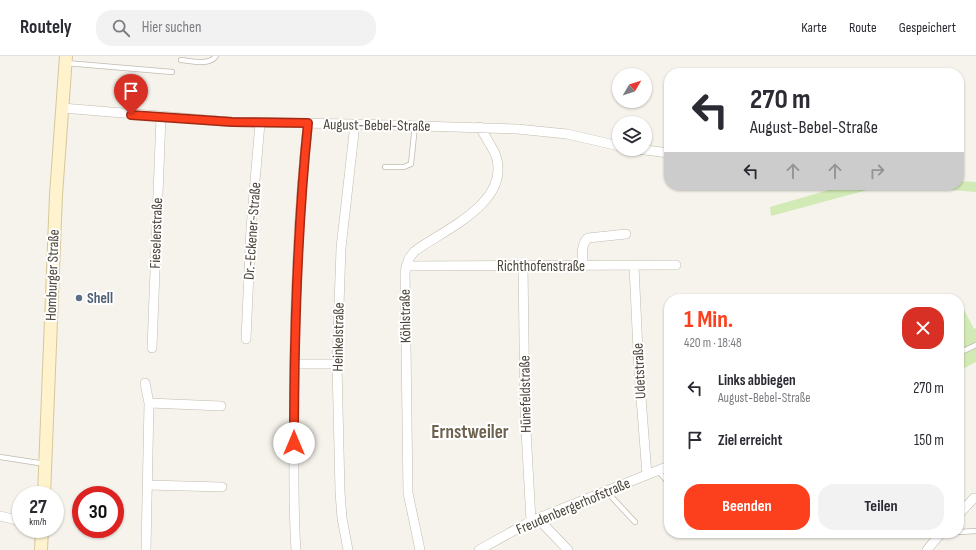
<!DOCTYPE html>
<html lang="de">
<head>
<meta charset="utf-8">
<style>
	body { margin:0; font-family:"Sofia Sans Condensed",sans-serif; background:#f2f2f3; color:#2b2b33; height:100vh; display:flex; flex-direction:column; font-size:15px; white-space:nowrap }
	* { box-sizing:border-box; margin:0 }
	p { font-size:13px; color:#7c7c81 }
	.icon { flex:none; width:22px; height:22px; fill:none; stroke:currentColor; stroke-width:2; stroke-linecap:round; stroke-linejoin:round }
	.map { position:relative; flex:1; overflow:hidden }
	.side { position:absolute; left:664px; top:238px; width:300px; height:244px; display:flex; flex-direction:column; background:#fff; border-radius:16px; box-shadow:0 1px 3px #0004 }
	.side>* { flex:none }
	.hud { position:absolute; left:664px; top:12px; width:300px; height:122px; border-radius:16px; box-shadow:0 1px 3px #0004; background:#fff; color:#2b2b33; overflow:hidden }
	.needle { width:26px; rotate:51deg }
	.tools { position:absolute; left:612px; top:12px; display:grid; gap:8px }
	.tools a { display:grid; place-items:center; width:40px; height:40px; border-radius:50%; background:#fff; box-shadow:0 1px 3px #0004; font-size:20px }
	.speed { position:absolute; left:12px; top:430px; display:flex; gap:8px; font-size:20px; font-weight:700; text-align:center }
	.speed>* { display:grid; place-content:center; width:52px; height:52px; border-radius:50%; background:#fff; box-shadow:0 1px 3px #0004; line-height:1 }
	.speed small { font-size:10px; font-weight:400 }
	.speed .limit { border:6px solid #d22; background:#fff; color:#111 }
	.pin { position:absolute; display:grid; place-items:center; width:34px; height:34px; color:#fff; margin:-41px -17px; border-radius:50% 50% 50% 0; rotate:-45deg; box-shadow:0 0 4px #0007 }
	.pin .icon { rotate:45deg }
	.me { position:absolute; width:44px; margin:-22px; rotate:0deg; stroke-linejoin:round; filter:drop-shadow(0 0 3px #0008) }
	.turn { display:flex; align-items:center; gap:14px; height:84px; padding:0 20px; font-size:18px }
	.turn .icon { width:52px; height:52px; stroke-width:2.5 }
	.turn b { display:block; font-size:28px; line-height:34px }
	.lanes { display:flex; align-items:center; height:38px; padding:0 20px; background:#0003; justify-content:center; gap:20px; direction:ltr }
	.lanes .off { opacity:.35 }
	.round { display:grid; place-items:center; flex:none; width:42px; height:42px; border-radius:16px; background:#f2f2f3 }
	.head { display:flex; align-items:center; justify-content:space-between; height:68px; padding:0 20px }
	h1 { font-size:24px; font-weight:700; line-height:30px; color:#fc3f1d }
	.button { display:flex; gap:8px; margin-top:auto; padding:8px 20px }
	.button a { flex:1; height:46px; border-radius:16px; background:#fc3f1d; color:#fff; font-size:16px; font-weight:700; line-height:46px; text-align:center }
	.button a+a { background:#f2f2f3; color:#2b2b33 }
	ul { padding:0; list-style:none }
	li { display:flex; align-items:center; gap:12px; height:52px; padding:0 20px }
	li div { flex:1 }
	li b { display:block; font-size:15px }
	li em { font-style:normal }
	header { display:flex; align-items:center; gap:24px; box-sizing:border-box; height:56px; padding:0 20px; background:#fff; border-bottom:1px solid #e1e1e2 }
	header strong { font-size:19px }
	nav { display:flex; gap:22px; margin-inline-start:auto; font-size:14px }
	.search { width:280px; height:36px; background:#f2f2f3; display:flex; align-items:center; gap:10px; box-sizing:border-box; padding:0 14px; border-radius:16px; color:#7c7c81; font-size:15px }
	.map>svg:first-child { display:block }
</style>
</head>
<body>
<header>
<strong>Routely</strong>
<div class="search"><svg class="icon" aria-label="search" viewBox="0 0 24 24"><circle cx="10" cy="10" r="6"/><path d="M15 15l6 6"/></svg>Hier suchen</div>
<nav><a>Karte</a><a>Route</a><a>Gespeichert</a></nav>
</header>
<div class="map">
<svg width="976" height="494" viewBox="0 0 976 494">
	<rect width="100%" height="100%" fill="#f6f3ec"/>
	<path fill="#d2eab5" d="M959 125 976 126V136L915 131 871 133 771 160 770 151 846 129H959Z
		M963 252 974 273 976 272V306L959 315V254Z"/>
	<g fill="none" stroke-linecap="round" stroke-linejoin="round">
		<g stroke="#c2bbae" stroke-width="6">
			<path id="lane" d="M181 4C192 5 209 10 216 0
				M66 7 172 16
				M385 111H404L411 108 415 69
				M959 297 976 289
				M0 401 39 407
				M658 415 669 427
				M606 435 635 466
				M959 476 976 475"/>
		</g>
		<g stroke="#c2bbae" stroke-width="10">
			<path id="street" d="M62 52 232 66 355 68 517 73 567 78 619 90
				M637 93 669 97
				M406 210 676 209
				M523 210 525 356 531 465
				M583 210C583 200 580 189 588 182L626 178
				M634 210 639 316 647 419
				M246 283 251 172 260 67
				M152 292 161 61
				M294 308H337
				M145 327 149 347 146 494
				M149 347 221 350
				M148 429 222 431
				M959 458 974 442
				M0 460 21 465
				M541 462 544 469 568 494
				M296 494C293 451 294 407 294 364 294 265 297 166 308 67
				M348 494 342 462 340 436 337 308 341 192 355 68
				M420 494 408 437 405 216 409 202 415 195C443 174 511 147 496 100 492 90 485 81 480 71
				M479 494 531 465 669 410
				M927 494 941 477"/>
		</g>
		<g stroke="#d6c79b" stroke-width="14">
			<path id="secondary" d="M44 439 56 139 66 0
				M41 494 42 473"/>
		</g>
		<use href="#lane" stroke="#fff" stroke-width="4.5"/>
		<use href="#street" stroke="#fff" stroke-width="9"/>
		<use href="#secondary" stroke="#fff3cd" stroke-width="12"/>
	</g>
	<g fill="none" stroke-linecap="round" stroke-linejoin="round">
		<g stroke="#a42913" stroke-width="10">
			<path id="route" d="M131 59 232 66 308 67C297 174 294 280 294 387"/>
		</g>
		<use href="#route" stroke="#fc3f1d" stroke-width="7"/>
	</g>
	<circle fill="#5c6f8a" stroke="#fff" stroke-width="1.5" cx="79" cy="242" r="4"/>
	<g text-anchor="middle" stroke-width="4" stroke-linejoin="round" paint-order="stroke">
		<g font-size="15" fill="#4b4439" stroke="#fff">
			<text transform="translate(377 69) rotate(1)" y="5">August-Bebel-Straße</text>
			<text transform="translate(252 175) rotate(-86)" y="5">Dr.-Eckener-Straße</text>
			<text transform="translate(156 177) rotate(-88)" y="5">Fieselerstraße</text>
			<text x="541" y="215">Richthofenstraße</text>
			<text transform="translate(52 219) rotate(-88)" y="5">Homburger Straße</text>
			<text transform="translate(405 260) rotate(-91)" y="5">Köhlstraße</text>
			<text transform="translate(338 281) rotate(-89)" y="5">Heinkelstraße</text>
			<text transform="translate(639 315) rotate(-93)" y="5">Udetstraße</text>
			<text transform="translate(525 338) rotate(-91)" y="5">Hünefeldstraße</text>
			<text transform="translate(573 450) rotate(-23)" y="5">Freudenbergerhofstraße</text>
		</g>
		<g font-size="15" font-weight="bold" fill="#4e5e75" stroke="#fff" text-anchor="start">
			<text x="87" y="247">Shell</text>
		</g>
		<g font-size="19" font-weight="bold" fill="#6e6250" stroke="#fff">
			<text x="470" y="382">Ernstweiler</text>
		</g>
	</g>
</svg>
<div class="tools">
<a><svg class="needle" viewBox="-14 -14 28 28"><path d="M0-13l5 13h-10z" fill="#e53935"/><path d="M0 13l5-13h-10z" fill="#7c7c81"/></svg></a>
<a><svg class="icon" aria-label="layers" viewBox="0 0 24 24"><path d="M12 4l9 5-9 5-9-5zM3 14l9 5 9-5"/></svg></a>
</div>
<div class="speed"><div>27<small>km/h</small></div><div class="limit">30</div></div>
<div class="pin" style="left:131px;top:59px;background:#d93025"><svg class="icon" aria-label="arrive" viewBox="0 0 24 24"><path d="M6 21V4h12l-3 4 3 4H6"/></svg></div>
<svg class="me" style="left:294px;top:387px" viewBox="-20 -20 40 40"><circle r="19" fill="#fff"/><path d="M0-13L10 11 0 6-10 11z" fill="#fc3f1d"/></svg>
<div class="hud">
<div class="turn"><svg class="icon" aria-label="left" viewBox="0 0 24 24"><path d="M17 20v-9H6M10 6l-5 5 5 5"/></svg><div><b>270 m</b>August-Bebel-Straße</div></div>
<div class="lanes"><svg class="icon" aria-label="left" viewBox="0 0 24 24"><path d="M17 20v-9H6M10 6l-5 5 5 5"/></svg><svg class="icon off" aria-label="ahead" viewBox="0 0 24 24"><path d="M12 20V5M6 11l6-6 6 6"/></svg><svg class="icon off" aria-label="ahead" viewBox="0 0 24 24"><path d="M12 20V5M6 11l6-6 6 6"/></svg><svg class="icon off" aria-label="right" viewBox="0 0 24 24"><path d="M7 20v-9h11M14 6l5 5-5 5"/></svg></div>
</div>
<section class="side">
<div class="head"><div><h1>1 Min.</h1><p>420 m · 18:48</p></div><a class="round" style="background:#d93025;color:#fff"><svg class="icon" aria-label="close" viewBox="0 0 24 24"><path d="M6 6l12 12M18 6L6 18"/></svg></a></div>
<ul>
<li><svg class="icon" aria-label="left" viewBox="0 0 24 24"><path d="M17 20v-9H6M10 6l-5 5 5 5"/></svg><div><b>Links abbiegen</b><p>August-Bebel-Straße</p></div><em>270 m</em></li>
<li><svg class="icon" aria-label="arrive" viewBox="0 0 24 24"><path d="M6 21V4h12l-3 4 3 4H6"/></svg><div><b>Ziel erreicht</b></div><em>150 m</em></li>
</ul>
<div class="button"><a>Beenden</a><a>Teilen</a></div>
</section>
</div>
</body>
</html>
